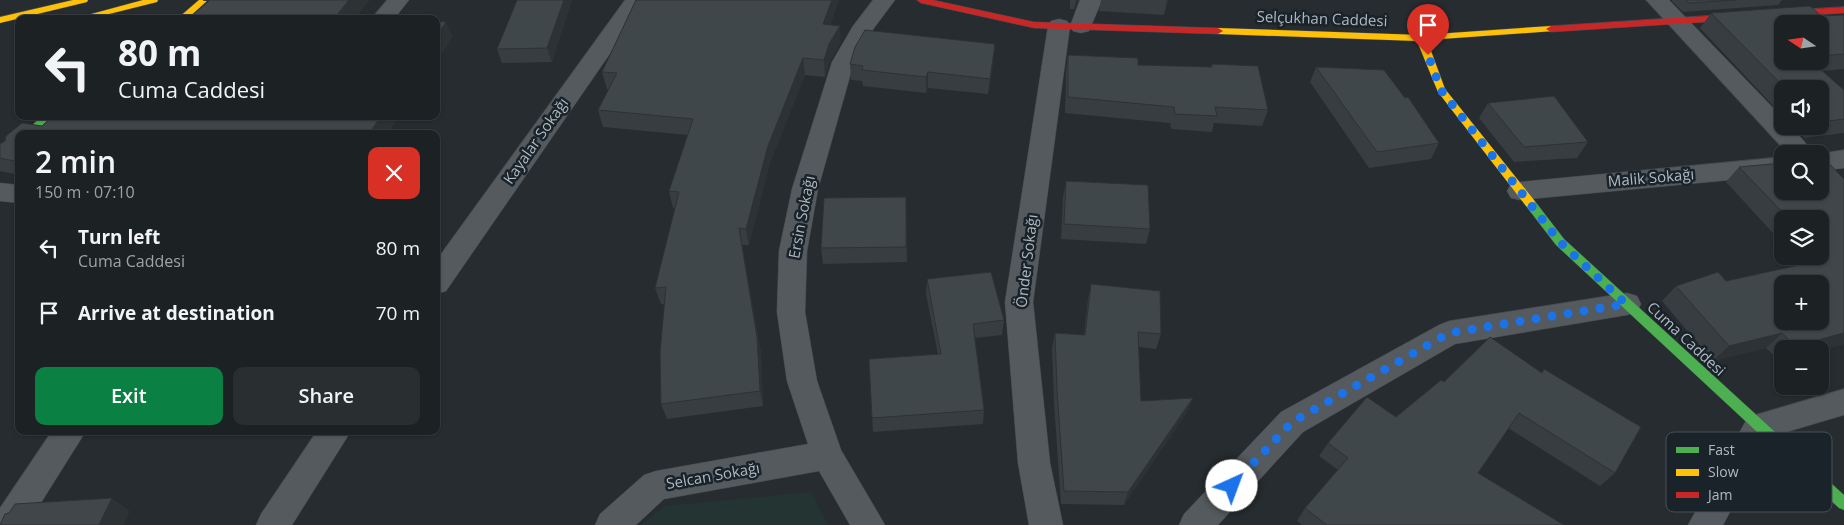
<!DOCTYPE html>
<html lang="en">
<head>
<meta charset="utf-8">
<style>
	body { margin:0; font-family:"Open Sans",sans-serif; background:#292e30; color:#f1f3f6; height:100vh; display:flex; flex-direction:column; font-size:19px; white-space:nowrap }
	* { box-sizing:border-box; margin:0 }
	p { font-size:16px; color:#a0a3a6 }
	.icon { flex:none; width:28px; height:28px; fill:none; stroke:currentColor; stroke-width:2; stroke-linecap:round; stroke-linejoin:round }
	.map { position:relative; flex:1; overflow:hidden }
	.side { position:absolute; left:15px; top:130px; width:425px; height:305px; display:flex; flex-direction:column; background:#1c2123; border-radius:10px; box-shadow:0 1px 4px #0004,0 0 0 1px #3a3e41 }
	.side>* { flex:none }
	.guide { position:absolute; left:15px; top:15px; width:425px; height:105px; border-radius:10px; box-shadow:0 1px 4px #0004,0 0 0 1px #3a3e41; background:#1c2123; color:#f1f3f6; overflow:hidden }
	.needle { width:32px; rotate:283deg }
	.fabs { position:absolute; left:1774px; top:15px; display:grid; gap:10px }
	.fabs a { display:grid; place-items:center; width:55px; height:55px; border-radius:10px; background:#1c2123; box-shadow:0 1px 4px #0004,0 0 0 1px #3a3e41; font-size:25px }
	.pin { position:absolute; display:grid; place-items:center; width:42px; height:42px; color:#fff; margin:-51px -21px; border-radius:50% 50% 50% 0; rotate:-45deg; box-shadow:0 0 5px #0007 }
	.pin .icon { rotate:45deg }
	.me { position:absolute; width:55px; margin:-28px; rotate:43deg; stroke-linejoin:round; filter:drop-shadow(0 0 4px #0008) }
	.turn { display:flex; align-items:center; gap:18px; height:105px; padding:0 20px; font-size:22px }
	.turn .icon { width:65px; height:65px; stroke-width:2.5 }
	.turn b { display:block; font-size:35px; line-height:42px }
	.round { display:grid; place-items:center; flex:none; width:52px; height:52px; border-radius:10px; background:#292e30 }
	.head { display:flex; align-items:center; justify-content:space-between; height:85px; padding:0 20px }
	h1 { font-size:30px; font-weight:600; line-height:38px }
	.action { display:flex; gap:10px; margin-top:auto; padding:10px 20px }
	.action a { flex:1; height:58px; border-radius:10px; background:#0b8043; color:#fff; font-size:20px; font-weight:600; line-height:58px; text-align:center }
	.action a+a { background:#292e30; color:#f1f3f6 }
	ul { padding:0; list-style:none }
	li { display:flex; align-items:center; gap:15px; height:65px; padding:0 20px }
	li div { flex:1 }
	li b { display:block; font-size:19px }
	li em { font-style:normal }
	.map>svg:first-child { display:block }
</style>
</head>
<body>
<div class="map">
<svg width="1844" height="525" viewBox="0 0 1844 525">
	<rect width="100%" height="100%" fill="#262c2f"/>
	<path fill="#233432" d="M811 492 828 525H641L665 506Z"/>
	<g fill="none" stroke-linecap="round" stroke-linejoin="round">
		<g stroke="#43494c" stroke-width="1">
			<path id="street" d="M387 0H409L394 19H371Z
				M625 0H647L446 291 436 294V261Z
				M873 0H895L874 28 854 62 818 189 807 251 805 312 817 381 841 450 885 525H850L819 471 664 499 636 525H595L600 514 644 475 656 471 808 444 787 381 777 312 779 251 792 189 832 62 853 26Z
				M1080 0H1102L1089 31 1081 33 1073 31 1070 26 1033 302 1050 463 1063 525H1029L1018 463 1005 302 1048 26 1051 21 1059 19 1067 21 1070 26Z
				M1646 0H1669L1782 117V126H1791L1815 154H1788Z
				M1844 150V168L1820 171V154H1818Z
				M1782 157V175L1520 200 1511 198 1507 191 1511 184 1520 182Z
				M0 183 19 185V203L0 201Z
				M1627 293 1637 296 1641 304 1637 312 1627 315 1455 344 1303 432 1218 525H1179L1184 514 1281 412 1439 325 1449 321Z
				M1844 389V415L1770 437 1723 525H1688L1748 417Z
				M52 431H86L27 525H0V508Z
				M317 431H351L292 525H256L261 514Z"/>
		</g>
		<g stroke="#43494c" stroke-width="1">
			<path id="fast" d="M42 116H53L34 134H23Z
				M1530 199 1534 200 1564 239 1844 495V510L1839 508 1556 245 1526 206 1525 203Z"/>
		</g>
		<g stroke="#43494c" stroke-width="1">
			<path id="slow" d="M73 0H88L87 2 0 23V17Z
				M143 0H158L157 2 89 19H73Z
				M199 0H208L187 19H177Z
				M1551 26 1554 27V31L1427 40 1445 89 1534 200 1535 203 1530 207 1526 206 1438 92 1417 41 1218 34 1213 31 1218 28 1421 35Z"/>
		</g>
		<g stroke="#43494c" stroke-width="1">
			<path id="jam" d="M917 0H933L1034 22 1218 28 1223 31 1218 34 1034 28 921 3Z
				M1844 7V13L1551 32 1546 29 1551 26Z"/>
		</g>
		<use href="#street" fill="#555a5e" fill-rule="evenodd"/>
		<use href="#fast" fill="#4caf50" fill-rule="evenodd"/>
		<use href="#slow" fill="#ffc107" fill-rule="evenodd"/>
		<use href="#jam" fill="#c62828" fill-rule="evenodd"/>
	</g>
	<path fill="#373d40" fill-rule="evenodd" d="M572 0 552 62 502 63 497 49Z
		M636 0H839L830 25 841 42 830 61 825 77 805 75 770 163 749 245H742L761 353 763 406 667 419 661 404 665 304H661L655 288 675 208H673L669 191 688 135 603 127 598 110 609 89H607L602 72Z
		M1070 0H1078L1074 9H1070Z
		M1101 0H1168L1164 15 1099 11Z
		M1671 0H1782L1778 5 1683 12Z
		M1711 13 1821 16 1844 15V69L1822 71 1844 90V133L1804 138 1794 126H1820V89H1782V115L1700 28ZM1820 24V61H1782Z
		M1068 55 1138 65 1211 67 1212 64 1268 110 1262 126 1214 123 1212 132 1171 129 1170 123 1065 113 1066 71Z
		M994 60 988 94 928 88 926 93 863 86 862 81 851 80 850 64Z
		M1316 67 1439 143 1431 159 1369 168 1310 82Z
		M1488 103 1588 142 1577 158 1514 162 1479 118Z
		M53 116H288L285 120H292L295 116H399L388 134H19V175L0 171V144L5 141 6 136 22 123 42 126Z
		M1739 167 1844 179V344L1820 350V349H1782V359L1779 360 1766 348 1713 361 1662 301 1676 286 1726 281 1802 264 1795 256H1820V219H1782V243L1726 182Z
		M1066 181 1150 229 1146 244 1061 239 1063 197Z
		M906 197 907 262 823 264 821 248Z
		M927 279 1004 320 1002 335 975 338 984 410 983 424 873 432 869 359 938 354 926 294Z
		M1091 284 1161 334 1156 349 1138 347 1141 401 1193 398 1187 412 1124 505 1061 504 1054 403 1052 348 1055 333 1084 335 1088 299Z
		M1490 337 1615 473 1600 486 1508 428 1478 473 1564 525H1302L1297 521 1305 508 1338 470 1319 456 1328 443 1396 417 1444 382Z"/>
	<path fill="#2d3234" d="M349 0H370L355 19H338V14Z
		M564 0H572L552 62 547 48Z
		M832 0H839L825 41 823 24Z
		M1076 0H1078L1074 9Z
		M1167 0H1168L1164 15Z
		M446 22 453 37 436 63V37Z
		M840 26 841 42 830 61 825 77 824 60 829 44Z
		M995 44 994 60 988 94 990 79Z
		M803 58 805 75 770 163 749 245 746 229 768 146Z
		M928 72V88L926 93V77Z
		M267 116H288L275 134 265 119Z
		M381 116H399L388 134H369Z
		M739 228 761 353 763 406 760 391Z
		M1782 333 1766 348 1713 361 1729 346Z
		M1844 333V344L1820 350V349H1792L1795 346Z
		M1193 398 1187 412 1124 505 1128 492Z
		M112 498 130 511 123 525H99Z"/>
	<path fill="#40474b" stroke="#2d3234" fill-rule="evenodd" d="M203 0H349L338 14H342L338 18 353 19H188L209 1Z
		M517 0H564L547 48 497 49Z
		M636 0H832L823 24 840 26 829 44 824 60 803 58 768 146 746 229 739 228 757 337 760 391 661 404 660 352 666 287 655 288 679 192 669 191 693 119 598 110 617 73 602 72Z
		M1686 0H1736L1689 3Z
		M1810 6 1821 16 1844 15V54L1820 56V24H1782V61H1811L1844 90V119L1820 122V89H1786L1711 13Z
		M436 21 446 22 436 37Z
		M865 30 995 44 990 79 928 72 926 77 862 70 863 66 850 64 855 47Z
		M1068 55 1138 58V65L1212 67V64L1258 66 1268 110 1215 107 1217 116 1175 114 1174 107 1068 97Z
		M1316 67 1384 70 1405 98 1408 97 1439 143 1377 152Z
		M1554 96 1588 142 1524 147 1488 103Z
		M53 116H267L265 119 267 120H292L295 116H381L369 134H19V162L0 158V144L5 141 6 136 22 123 42 126Z
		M1817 151 1820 154H1798V153Z
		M1820 154 1844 179V333L1795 346 1782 333 1729 346 1676 286 1718 272 1726 281 1827 259 1820 251V219H1789L1739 167 1782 163V191H1820ZM1782 284H1820V321H1782Z
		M1066 181 1148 185 1150 229 1064 224Z
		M906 197V247L821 248 824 198Z
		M991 272 1004 320 973 324 984 410 872 418 869 359 941 354 927 279Z
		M1091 284 1160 291 1161 334 1138 332 1141 401 1193 398 1128 492 1064 491 1057 389 1055 333 1085 335Z
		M1490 337 1542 373 1544 369 1641 427 1615 473 1519 413 1478 473 1564 525H1327L1305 508 1348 458 1328 443 1367 397 1396 417 1441 380 1444 382Z
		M112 498 99 525H0L5 514 9 513 15 504Z"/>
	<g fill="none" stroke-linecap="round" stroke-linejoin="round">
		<path stroke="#1a73e8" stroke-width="9" stroke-dasharray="0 16.2" d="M1232 486 1292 422 1449 333 1626 304 1560 242 1441 90 1428 55"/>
	</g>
	<g text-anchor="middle" stroke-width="5" stroke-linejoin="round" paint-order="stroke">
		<g font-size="15" fill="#afb9c1" stroke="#1a2329">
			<text transform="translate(1322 19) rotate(2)" y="5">Selçukhan Caddesi</text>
			<text transform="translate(536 141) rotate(-55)" y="5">Kayalar Sokağı</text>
			<text transform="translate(1651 178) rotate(-5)" y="5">Malik Sokağı</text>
			<text transform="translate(802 217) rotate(-79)" y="5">Ersin Sokağı</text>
			<text transform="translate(1027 261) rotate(-83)" y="5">Önder Sokağı</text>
			<text transform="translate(1686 339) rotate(43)" y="5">Cuma Caddesi</text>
			<text transform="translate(713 476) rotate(-10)" y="5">Selcan Sokağı</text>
		</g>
	</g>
	<rect x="1666" y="432" width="166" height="80" rx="8" fill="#1a2329" stroke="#475057" stroke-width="1"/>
	<rect x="1676" y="447" width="23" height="6" fill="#4caf50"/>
	<rect x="1676" y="469" width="23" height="7" fill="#ffc107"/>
	<rect x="1676" y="492" width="23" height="6" fill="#c62828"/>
	<g font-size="14" fill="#afb9c1">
		<text x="1708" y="455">Fast</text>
		<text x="1708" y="477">Slow</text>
		<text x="1708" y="500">Jam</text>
	</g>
</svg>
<div class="fabs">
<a><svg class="needle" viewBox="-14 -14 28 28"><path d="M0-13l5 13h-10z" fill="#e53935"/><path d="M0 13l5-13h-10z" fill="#a0a3a6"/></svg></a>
<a><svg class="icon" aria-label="sound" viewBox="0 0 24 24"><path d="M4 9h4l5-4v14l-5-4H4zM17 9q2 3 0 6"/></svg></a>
<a><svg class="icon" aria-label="search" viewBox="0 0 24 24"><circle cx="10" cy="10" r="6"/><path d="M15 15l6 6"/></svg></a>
<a><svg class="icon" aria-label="layers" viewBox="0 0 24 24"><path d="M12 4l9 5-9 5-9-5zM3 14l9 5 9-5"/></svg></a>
<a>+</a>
<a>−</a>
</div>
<div class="pin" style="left:1428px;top:55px;background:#d93025"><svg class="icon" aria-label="arrive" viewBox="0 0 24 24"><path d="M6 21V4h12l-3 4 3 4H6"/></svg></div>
<svg class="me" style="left:1232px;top:486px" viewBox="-20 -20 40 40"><circle r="19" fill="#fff"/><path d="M0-13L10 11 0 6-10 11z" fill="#1a73e8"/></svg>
<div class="guide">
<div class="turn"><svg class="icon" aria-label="left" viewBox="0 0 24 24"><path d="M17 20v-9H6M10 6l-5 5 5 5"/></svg><div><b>80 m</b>Cuma Caddesi</div></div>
</div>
<section class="side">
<div class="head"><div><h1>2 min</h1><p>150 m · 07:10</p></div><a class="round" style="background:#d93025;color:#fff"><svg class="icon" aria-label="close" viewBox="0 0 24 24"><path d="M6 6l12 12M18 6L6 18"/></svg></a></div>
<ul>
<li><svg class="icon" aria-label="left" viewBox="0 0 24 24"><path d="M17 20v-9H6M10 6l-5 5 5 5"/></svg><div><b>Turn left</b><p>Cuma Caddesi</p></div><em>80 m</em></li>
<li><svg class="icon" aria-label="arrive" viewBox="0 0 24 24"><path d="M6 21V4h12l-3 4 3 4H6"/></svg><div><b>Arrive at destination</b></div><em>70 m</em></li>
</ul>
<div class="action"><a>Exit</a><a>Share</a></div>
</section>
</div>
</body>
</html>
